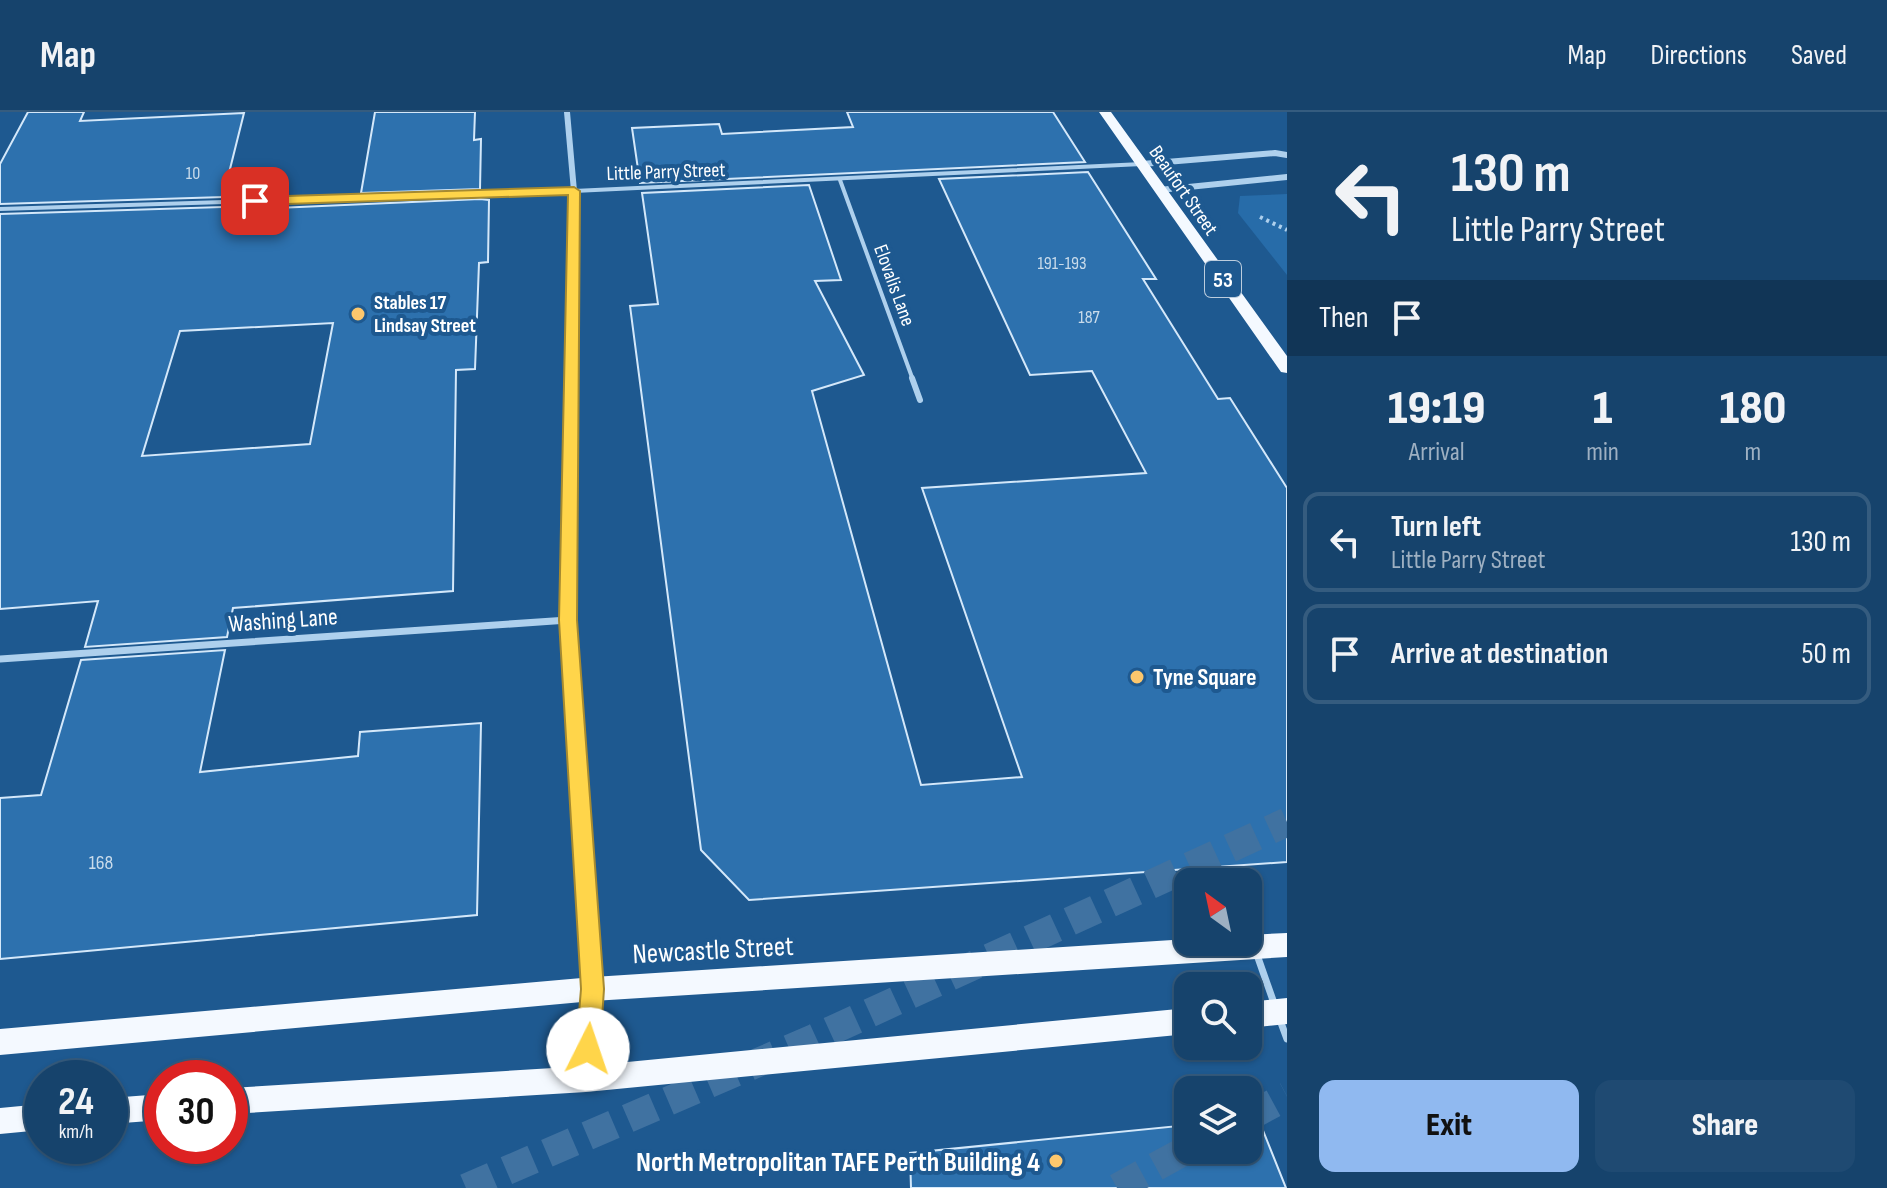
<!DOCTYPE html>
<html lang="en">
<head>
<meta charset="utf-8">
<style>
	body { margin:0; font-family:"Sofia Sans Condensed",sans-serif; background:#1f4a72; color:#f1f3f6; height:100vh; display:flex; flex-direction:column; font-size:30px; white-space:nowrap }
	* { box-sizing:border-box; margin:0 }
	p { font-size:26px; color:#9eb0c2 }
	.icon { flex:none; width:44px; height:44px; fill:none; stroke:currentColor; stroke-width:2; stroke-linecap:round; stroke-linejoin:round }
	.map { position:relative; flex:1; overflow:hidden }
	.sheet { display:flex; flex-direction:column; background:#16436c; width:600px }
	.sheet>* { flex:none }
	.top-card { background:#16436c; color:#f1f3f6; overflow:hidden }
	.needle { width:52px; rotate:327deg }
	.fabs { position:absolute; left:1174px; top:756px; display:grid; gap:16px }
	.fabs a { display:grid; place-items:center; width:88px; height:88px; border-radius:16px; background:#16436c; box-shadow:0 2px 6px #0004,0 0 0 2px #355c7f; font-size:40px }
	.speed { position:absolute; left:24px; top:948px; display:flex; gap:16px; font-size:40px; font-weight:700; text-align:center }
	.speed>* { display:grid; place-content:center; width:104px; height:104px; border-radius:50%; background:#16436c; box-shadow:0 2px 6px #0004,0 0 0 2px #355c7f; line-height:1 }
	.speed small { font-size:20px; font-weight:400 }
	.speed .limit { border:12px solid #d22; background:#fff; color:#111 }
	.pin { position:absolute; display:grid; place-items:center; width:68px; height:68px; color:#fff; margin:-34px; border-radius:16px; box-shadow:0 4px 12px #0006 }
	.me { position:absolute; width:88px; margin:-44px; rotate:4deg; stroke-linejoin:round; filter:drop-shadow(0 0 6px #0008) }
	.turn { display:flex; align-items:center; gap:28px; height:168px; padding:0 32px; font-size:36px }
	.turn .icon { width:104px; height:104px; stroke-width:2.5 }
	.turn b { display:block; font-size:56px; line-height:68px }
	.then { display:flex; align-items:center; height:76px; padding:0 32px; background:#0003; gap:16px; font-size:30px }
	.eta { display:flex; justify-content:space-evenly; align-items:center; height:136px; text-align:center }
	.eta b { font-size:48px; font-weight:800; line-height:56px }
	.action { display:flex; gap:16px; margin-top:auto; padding:16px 32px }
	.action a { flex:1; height:92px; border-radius:16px; background:#90b9f0; color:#111; font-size:32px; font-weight:800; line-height:92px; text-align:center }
	.action a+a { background:#1f4a72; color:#f1f3f6 }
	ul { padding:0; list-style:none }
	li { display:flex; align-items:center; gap:24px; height:100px; margin:0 16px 12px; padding:0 16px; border:4px solid #355c7f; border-radius:16px }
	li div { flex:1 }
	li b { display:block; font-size:30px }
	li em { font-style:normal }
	header { display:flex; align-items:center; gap:48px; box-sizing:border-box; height:112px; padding:0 40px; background:#16436c; border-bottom:2px solid #355c7f }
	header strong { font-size:38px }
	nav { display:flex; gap:44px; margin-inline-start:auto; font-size:28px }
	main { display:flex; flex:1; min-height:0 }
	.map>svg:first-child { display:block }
</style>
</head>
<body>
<header>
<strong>Map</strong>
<nav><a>Map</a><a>Directions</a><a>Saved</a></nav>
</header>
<main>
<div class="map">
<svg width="1287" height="1076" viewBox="0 0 1287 1076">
	<rect width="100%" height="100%" fill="#1e5990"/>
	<path fill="#276ca9" d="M1287 82V163L1238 101 1240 84Z"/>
	<path fill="#2d71ae" stroke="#d4e8fa" stroke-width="2" fill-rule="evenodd" d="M28 0H84L80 9 244 1 227 69 260 67 256 84 0 92V52Z
		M375 0H475L474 28 481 27 480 77 361 81Z
		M847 0H1053L1085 50 640 71 632 16 719 12 722 22 853 15Z
		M1088 60 1156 167H1143L1218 287 1230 286 1287 376V750L749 788 701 738 630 194 658 192 642 81 809 73 841 168 815 169 864 263 812 279 921 673 1022 665 922 376 1146 361 1092 259 1030 263 939 67Z
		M480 87 489 88 488 150 479 151 475 257 456 258 453 479 233 496 227 525 85 535 98 489 0 497V102L254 94 253 97ZM333 211 310 332 142 344 180 219Z
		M225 538 200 660 358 644 360 620 481 611 477 803 0 847V686L41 683 81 548Z
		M1258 1006 1286 1076H911L910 1041 1188 1013V1038H1248V1007Z"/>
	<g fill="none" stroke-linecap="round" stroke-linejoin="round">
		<path stroke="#4072a1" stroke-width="29" stroke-dasharray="29 15" stroke-linecap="butt" d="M1248 1005 1287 984
			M466 1076 815 926 1287 710
			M1117 1076 1188 1037"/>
		<path stroke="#aed0ed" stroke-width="4" stroke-dasharray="3 4" stroke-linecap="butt" d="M1260 105 1287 118"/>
		<path stroke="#aed0ed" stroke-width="4" d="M840 68 913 268
			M0 97 574 79 1142 52"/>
		<path stroke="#aed0ed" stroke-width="6" d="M912 266 920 288"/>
		<path stroke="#aed0ed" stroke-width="7" d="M1256 840 1275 894
			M1280 908 1287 927"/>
		<path stroke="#aed0ed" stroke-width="6" d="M567 0 574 79 571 268
			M1142 52 1275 41 1287 43
			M1159 78 1287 65"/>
		<path stroke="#aed0ed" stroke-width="7" d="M571 266 568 508 575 618
			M0 547 568 508"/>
		<path stroke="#aed0ed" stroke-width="10" d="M575 616 593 877 586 962"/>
		<path fill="#f4f9ff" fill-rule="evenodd" d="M1099 0H1111L1287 244V261L1281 260Z
			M1287 821V845L593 889 0 943V917L593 865 1188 827V830H1248V823Z
			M1287 886V912L1248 916V890Z
			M1188 896V922L586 980 230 1002V976L586 954Z
			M162 982V1008L110 1012V986Z
			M42 992V1018L0 1022V996Z"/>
	</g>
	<path fill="#ffd54a" stroke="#a68a30" stroke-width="2" d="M574 75 580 79 577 508 604 877 600 937 596 945 588 949 580 945 576 937 581 877 559 508 568 83 255 93 249 89 255 85Z"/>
	<g fill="#fcc76d" stroke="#1e5990" stroke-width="3">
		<circle cx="358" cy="202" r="8"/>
		<circle cx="1137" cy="565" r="8"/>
		<circle cx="1056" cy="1049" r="8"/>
	</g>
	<g text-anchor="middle" stroke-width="8" stroke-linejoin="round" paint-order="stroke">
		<g font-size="18" fill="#cadceb">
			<text x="193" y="67">10</text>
			<text x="1062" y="157">191-193</text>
			<text x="1089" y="211">187</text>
		</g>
		<g font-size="20" fill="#fff" stroke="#1e5990">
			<text transform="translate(666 59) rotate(-2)" y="7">Little Parry Street</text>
			<text transform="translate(1184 78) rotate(55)" y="7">Beaufort Street</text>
			<text transform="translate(895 173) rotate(70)" y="7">Elovalis Lane</text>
		</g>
		<g font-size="20" font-weight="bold" fill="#fff" stroke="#1e5990" text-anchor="start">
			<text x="374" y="197">Stables 17<tspan x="374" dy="23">Lindsay Street</tspan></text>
		</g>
		<g font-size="20" fill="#cadceb">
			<text x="101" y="757">168</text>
		</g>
		<rect fill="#1e5990" stroke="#bccdde" stroke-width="2" x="1205" y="149" width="36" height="36" rx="6"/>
		<g font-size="22" font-weight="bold" fill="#fff">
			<text x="1223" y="175">53</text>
		</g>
		<g font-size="24" fill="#fff" stroke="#1e5990">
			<text transform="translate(283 508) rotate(-4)" y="8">Washing Lane</text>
		</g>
		<g font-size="24" font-weight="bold" fill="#fff" stroke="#1e5990" text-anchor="start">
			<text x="1153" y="573">Tyne Square</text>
		</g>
		<g font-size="28" fill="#fff" stroke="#1e5990">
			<text transform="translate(713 837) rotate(-3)" y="10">Newcastle Street</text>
		</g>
		<g font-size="28" font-weight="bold" fill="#fff" stroke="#1e5990" text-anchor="end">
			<text x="1040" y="1059">North Metropolitan TAFE Perth Building 4</text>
		</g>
	</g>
</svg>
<div class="fabs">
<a><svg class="needle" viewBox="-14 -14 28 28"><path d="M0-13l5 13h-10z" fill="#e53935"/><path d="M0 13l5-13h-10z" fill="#9eb0c2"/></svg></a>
<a><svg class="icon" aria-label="search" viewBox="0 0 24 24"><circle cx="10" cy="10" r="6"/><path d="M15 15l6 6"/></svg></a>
<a><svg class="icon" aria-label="layers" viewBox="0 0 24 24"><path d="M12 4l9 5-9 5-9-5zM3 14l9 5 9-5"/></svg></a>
</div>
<div class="speed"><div>24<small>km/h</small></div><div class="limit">30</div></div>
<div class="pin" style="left:255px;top:89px;background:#d93025"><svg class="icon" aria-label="arrive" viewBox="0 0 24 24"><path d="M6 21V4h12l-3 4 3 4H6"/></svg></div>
<svg class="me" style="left:588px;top:937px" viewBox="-20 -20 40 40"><circle r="19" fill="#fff"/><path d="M0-13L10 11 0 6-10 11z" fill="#ffd54a"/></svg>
</div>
<section class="sheet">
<div class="top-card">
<div class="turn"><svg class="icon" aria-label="left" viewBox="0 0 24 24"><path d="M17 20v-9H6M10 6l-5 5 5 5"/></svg><div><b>130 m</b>Little Parry Street</div></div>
<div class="then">Then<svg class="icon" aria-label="arrive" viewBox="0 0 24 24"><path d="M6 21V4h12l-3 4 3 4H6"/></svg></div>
</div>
<div class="eta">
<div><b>19:19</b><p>Arrival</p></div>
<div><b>1</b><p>min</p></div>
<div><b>180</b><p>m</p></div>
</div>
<ul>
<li><svg class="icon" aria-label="left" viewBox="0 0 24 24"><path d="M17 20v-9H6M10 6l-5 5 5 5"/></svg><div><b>Turn left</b><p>Little Parry Street</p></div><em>130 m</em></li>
<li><svg class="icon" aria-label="arrive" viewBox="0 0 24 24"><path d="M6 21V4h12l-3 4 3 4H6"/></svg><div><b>Arrive at destination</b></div><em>50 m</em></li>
</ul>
<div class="action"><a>Exit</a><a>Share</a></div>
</section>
</main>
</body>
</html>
